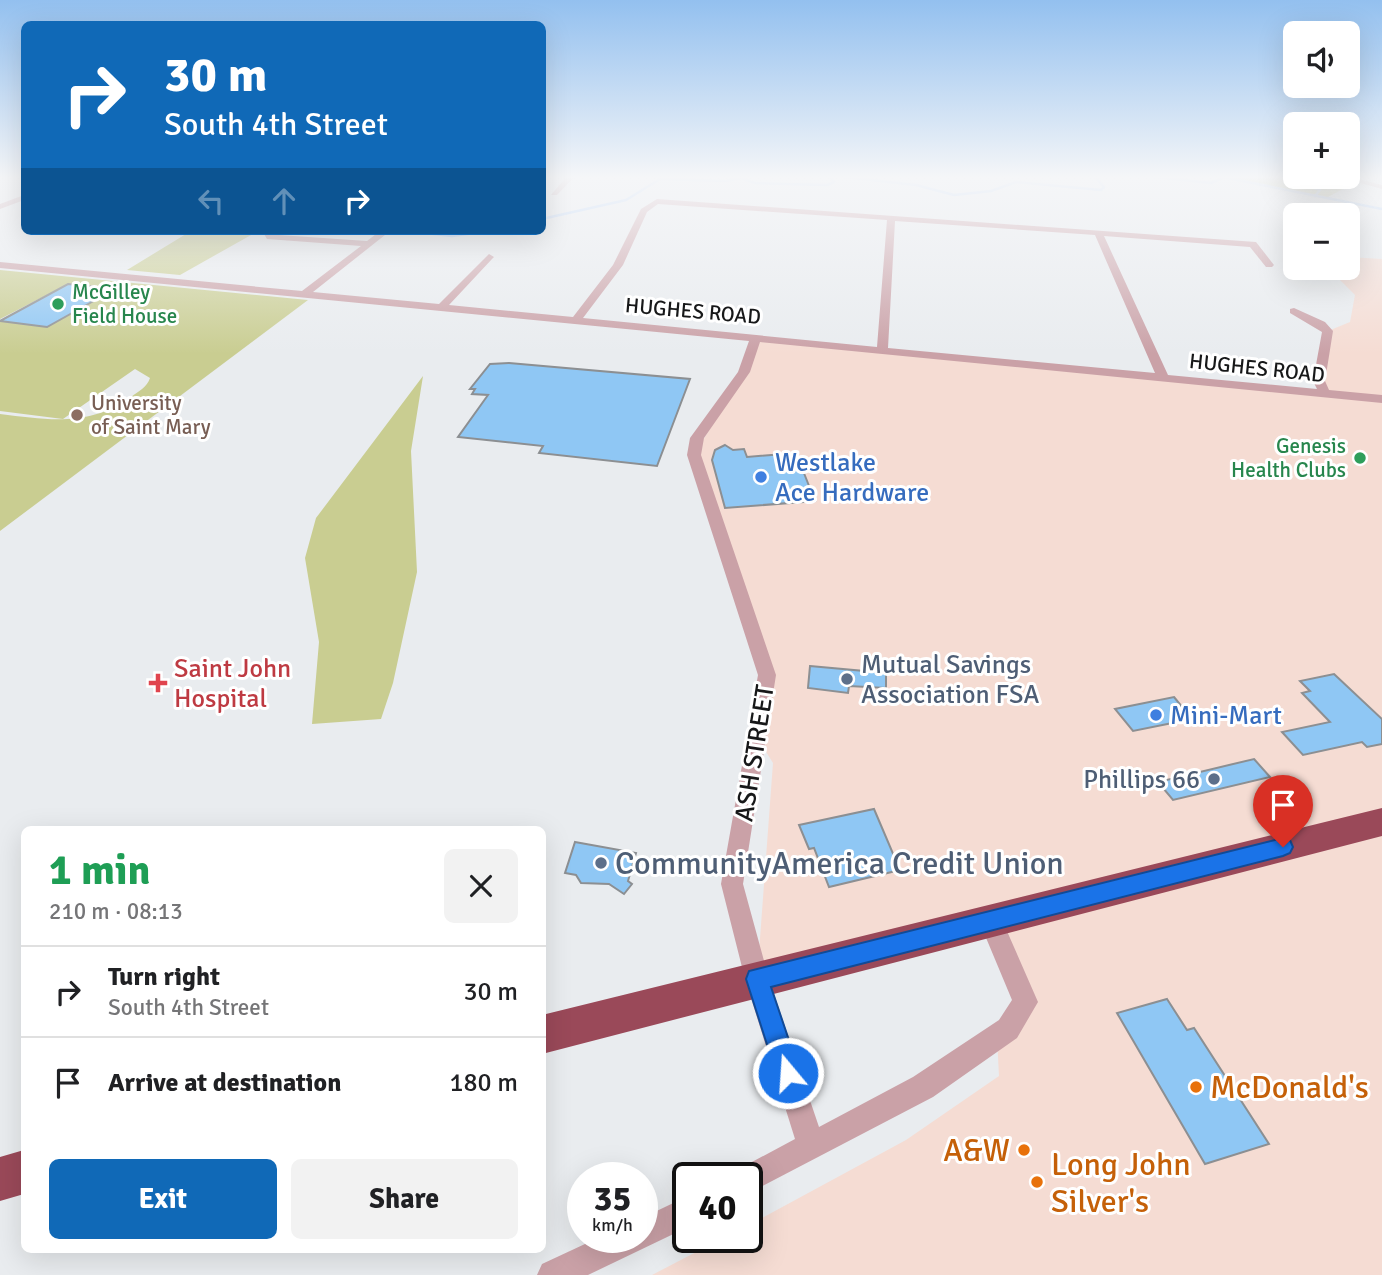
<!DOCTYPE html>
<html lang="en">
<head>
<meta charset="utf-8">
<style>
	body { margin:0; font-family:Signika,sans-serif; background:#f2f2f2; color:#202124; height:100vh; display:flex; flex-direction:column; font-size:26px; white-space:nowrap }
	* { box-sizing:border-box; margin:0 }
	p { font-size:23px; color:#757577 }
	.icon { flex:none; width:38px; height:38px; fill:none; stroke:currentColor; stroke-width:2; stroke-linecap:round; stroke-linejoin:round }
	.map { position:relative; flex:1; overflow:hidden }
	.details { position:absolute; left:21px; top:826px; width:525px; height:427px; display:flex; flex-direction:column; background:#fff; border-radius:10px; box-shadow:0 7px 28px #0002 }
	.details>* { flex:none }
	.guide { position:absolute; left:21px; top:21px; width:525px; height:214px; border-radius:10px; box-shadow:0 7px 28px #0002; background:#1069b7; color:#fff; overflow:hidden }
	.controls { position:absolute; left:1283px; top:21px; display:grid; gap:14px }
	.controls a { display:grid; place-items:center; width:77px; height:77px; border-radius:10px; background:#fff; box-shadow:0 7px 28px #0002; font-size:35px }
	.speed { position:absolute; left:567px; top:1162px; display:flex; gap:14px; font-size:35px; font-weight:700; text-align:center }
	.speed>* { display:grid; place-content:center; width:91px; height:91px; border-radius:50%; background:#fff; box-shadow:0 7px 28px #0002; line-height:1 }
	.speed small { font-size:18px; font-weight:400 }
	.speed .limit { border:4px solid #111; border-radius:10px; background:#fff; color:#111 }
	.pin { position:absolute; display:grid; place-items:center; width:60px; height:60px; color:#fff; margin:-72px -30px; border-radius:50% 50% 50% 0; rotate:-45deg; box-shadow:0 0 7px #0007 }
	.pin .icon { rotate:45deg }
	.me { position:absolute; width:77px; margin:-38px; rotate:342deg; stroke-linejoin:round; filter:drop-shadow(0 0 5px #0008) }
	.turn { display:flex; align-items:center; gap:24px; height:147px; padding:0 28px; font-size:32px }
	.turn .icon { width:91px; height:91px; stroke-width:2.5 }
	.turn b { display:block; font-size:49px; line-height:60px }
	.lanes { display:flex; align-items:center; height:66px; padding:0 28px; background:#0003; justify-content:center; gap:35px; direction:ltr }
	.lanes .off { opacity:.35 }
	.round { display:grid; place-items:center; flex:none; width:74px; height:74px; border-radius:10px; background:#f2f2f2 }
	.overview { display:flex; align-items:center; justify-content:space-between; height:119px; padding:0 28px }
	h1 { font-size:42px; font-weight:700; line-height:52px; color:#1e9e55 }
	.button { display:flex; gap:14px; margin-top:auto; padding:14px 28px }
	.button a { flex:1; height:80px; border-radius:10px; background:#1069b7; color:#fff; font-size:28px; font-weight:700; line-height:80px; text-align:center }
	.button a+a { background:#f2f2f2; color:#202124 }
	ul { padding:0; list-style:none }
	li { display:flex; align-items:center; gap:21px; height:91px; padding:0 28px; border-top:2px solid #e0e0e0 }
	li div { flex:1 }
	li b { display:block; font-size:26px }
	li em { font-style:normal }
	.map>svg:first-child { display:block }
</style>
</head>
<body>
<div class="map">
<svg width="1382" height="1275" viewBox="0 0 1382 1275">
	<rect width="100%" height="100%" fill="#e9ecef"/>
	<path fill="#f5dcd3" d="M1348 257 1382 259V1275H652L725 1237H747V1226L906 1140 999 1076 997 1037 1025 1002 991 922 757 979 773 763 757 737 767 675 694 455 744 372 756 337 1324 394 1319 381 1328 331 1350 322 1355 295 1334 274 1336 268H1348Z"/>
	<path fill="#c9cd91" d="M1218 176 1336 177 1356 182 1326 198Z
		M139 231H258L180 275 127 270 186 234Z
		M0 270 308 300 0 531V414C49 420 89 427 131 397 139 391 147 387 150 378L135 369 63 419 0 411V321L47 327 114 289 68 284 0 319Z
		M423 376 411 451 417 572 393 683 381 719 312 724 319 642 305 558 316 518Z"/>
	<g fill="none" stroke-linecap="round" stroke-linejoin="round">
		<path stroke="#b3d1f9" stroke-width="2.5" d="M1146 176 1211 183 1225 177
			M1218 176 1382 209
			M1283 176 1320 190 1315 196
			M542 219 626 200 660 179 726 181 741 178 755 183 827 185 834 182 830 177 836 176 916 185 954 195 991 191 1016 182 1101 190 1104 187 1096 178 1104 176
			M408 231 452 236 489 231"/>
	</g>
	<path fill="#8fc7f4" stroke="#8c8f92" stroke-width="2" d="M68 284 115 289 47 327 0 321Z
		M509 363 690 379 657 466 539 453 543 446 458 437 488 395 472 394 475 389H470L490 364Z
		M725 445 733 450 744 449 747 457 796 453 815 501 725 508 712 460 715 450Z
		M810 666 886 673V688L849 686 848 693 808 688Z
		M1334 674 1382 719V744L1367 747 1362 742 1303 755 1282 732 1330 722 1302 693 1310 691 1300 681Z
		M1174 697 1192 719 1133 731 1115 709Z
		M1254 759 1270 777 1173 800 1158 782Z
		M874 809 900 870 829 887 814 848 809 849 799 825Z
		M575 842 636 853 628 881 632 884 624 894 609 884 581 883 576 875 565 873Z
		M1167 999 1187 1030 1194 1028 1269 1144 1205 1164 1117 1013Z"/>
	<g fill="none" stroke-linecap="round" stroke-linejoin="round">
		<path fill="#caa1a7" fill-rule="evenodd" d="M567 176H575L557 195H551Z
			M1348 176 1382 185V189L1339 177Z
			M24 195V200L0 209V204Z
			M657 199 1256 242 1274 265 1272 267H1266L1250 247 1104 236 1168 375 1317 389 1313 381 1322 332 1290 313V309L1294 308 1325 322 1333 331 1325 381 1329 390 1382 395V403L760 342 750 372 704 438 701 455 776 675 743 884 769 979 819 1127 913 1077 999 1020 1012 1000 979 921 983 913 991 910 999 913 1038 1002 1017 1038 933 1097 747 1194V1178H733L737 1170 795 1139 745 979 721 884 758 675 687 455 690 438 738 372 749 341 0 268V262L302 291 361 246 267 239 264 234 367 241 380 231H390L313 292 439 304 489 254 494 257 492 259 449 305 573 317 613 265 641 209ZM658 204 887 220 877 347 583 318 623 265 647 212ZM895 221 1095 235 1155 373 888 348Z
			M688 1196V1227L588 1275H537L542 1264 600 1237H642V1218Z"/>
		<path fill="#9a4959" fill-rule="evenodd" d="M1382 808V836L542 1054V1015Z
			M24 1150V1194L0 1201V1157Z"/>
	</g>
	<linearGradient id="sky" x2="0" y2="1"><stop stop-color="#93c0ef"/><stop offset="0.5" stop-color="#f5f6f8"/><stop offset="1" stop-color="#f5f6f8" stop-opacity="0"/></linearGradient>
	<rect width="1382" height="354" fill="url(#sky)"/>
	<path fill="#1a73e8" stroke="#114b97" stroke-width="2" d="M1283 838 1290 840 1293 847 1290 853 1283 856 771 987 800 1073 796 1082 788 1085 779 1082 746 979 749 971Z"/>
	<g fill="#2e9e5b" stroke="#fff" stroke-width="2.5">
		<circle cx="58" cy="304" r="7"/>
		<circle cx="1360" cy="458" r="7"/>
	</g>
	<circle fill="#8d6e63" stroke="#fff" stroke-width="2.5" cx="77" cy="415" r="7"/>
	<g fill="#3f7fe0" stroke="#fff" stroke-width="2.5">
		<circle cx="761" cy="477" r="7"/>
		<circle cx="1156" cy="715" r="7"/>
	</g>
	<g fill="#5c6f8a" stroke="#fff" stroke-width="2.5">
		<circle cx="847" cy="679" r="7"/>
		<circle cx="1214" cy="779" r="7"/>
		<circle cx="601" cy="863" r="7"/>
	</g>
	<path fill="#e0444e" stroke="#fff" stroke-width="2.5" d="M154.5 672.5h7v7h7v7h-7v7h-7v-7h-7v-7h7z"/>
	<g fill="#e8710a" stroke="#fff" stroke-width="2.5">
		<circle cx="1196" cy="1087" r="7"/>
		<circle cx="1024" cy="1150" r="7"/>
		<circle cx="1037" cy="1182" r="7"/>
	</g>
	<g text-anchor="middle" stroke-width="6" stroke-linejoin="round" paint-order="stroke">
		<g font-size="21" fill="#27864d" stroke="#fff" text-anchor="start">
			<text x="72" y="299">McGilley<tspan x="72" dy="24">Field House</tspan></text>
			<text x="1346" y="453" text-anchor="end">Genesis<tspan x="1346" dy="24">Health Clubs</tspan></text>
		</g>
		<g font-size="21" fill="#171819" stroke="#fff">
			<text transform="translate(693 311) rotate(5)" y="7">HUGHES ROAD</text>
			<text transform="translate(1257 368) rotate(6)" y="7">HUGHES ROAD</text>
		</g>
		<g font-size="21" fill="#785e54" stroke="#fff" text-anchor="start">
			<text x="91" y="410">University<tspan x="91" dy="24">of Saint Mary</tspan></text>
		</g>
		<g font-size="26" fill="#366cbe" stroke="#fff" text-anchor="start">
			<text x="775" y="471">Westlake<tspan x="775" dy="30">Ace Hardware</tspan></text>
			<text x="1170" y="724">Mini-Mart</text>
		</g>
		<g font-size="26" fill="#4e5e75" stroke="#fff" text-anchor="start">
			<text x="861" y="673">Mutual Savings<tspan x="861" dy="30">Association FSA</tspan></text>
			<text x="1200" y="788" text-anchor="end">Phillips 66</text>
		</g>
		<g font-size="26" fill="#be3a42" stroke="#fff" text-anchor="start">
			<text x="174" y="677">Saint John<tspan x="174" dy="30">Hospital</tspan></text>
		</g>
		<g font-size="26" fill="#171819" stroke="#fff">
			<text transform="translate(754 753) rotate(-81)" y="9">ASH STREET</text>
		</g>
		<g font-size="32" fill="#4e5e75" stroke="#fff" text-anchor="start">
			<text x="615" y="874">CommunityAmerica Credit Union</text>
		</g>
		<g font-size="32" fill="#c56008" stroke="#fff" text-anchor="start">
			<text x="1210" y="1098">McDonald's</text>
			<text x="1010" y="1161" text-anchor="end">A&amp;W</text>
			<text x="1051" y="1175">Long John<tspan x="1051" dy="37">Silver's</tspan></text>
		</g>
	</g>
</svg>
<div class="controls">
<a><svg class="icon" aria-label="sound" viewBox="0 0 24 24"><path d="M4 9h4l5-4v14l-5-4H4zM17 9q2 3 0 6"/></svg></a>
<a>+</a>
<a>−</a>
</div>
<div class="speed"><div>35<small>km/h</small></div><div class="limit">40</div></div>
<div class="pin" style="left:1283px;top:847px;background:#d93025"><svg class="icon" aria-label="arrive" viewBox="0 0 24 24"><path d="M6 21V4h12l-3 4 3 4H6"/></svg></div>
<svg class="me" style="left:788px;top:1073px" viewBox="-20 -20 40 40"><circle r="17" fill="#1a73e8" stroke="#fff" stroke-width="3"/><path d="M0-11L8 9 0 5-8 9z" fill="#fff"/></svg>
<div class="guide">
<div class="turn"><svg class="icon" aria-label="right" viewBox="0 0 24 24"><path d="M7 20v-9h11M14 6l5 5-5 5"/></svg><div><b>30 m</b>South 4th Street</div></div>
<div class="lanes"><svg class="icon off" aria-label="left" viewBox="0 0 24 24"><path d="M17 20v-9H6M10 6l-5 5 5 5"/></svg><svg class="icon off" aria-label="ahead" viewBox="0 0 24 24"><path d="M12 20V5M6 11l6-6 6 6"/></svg><svg class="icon" aria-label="right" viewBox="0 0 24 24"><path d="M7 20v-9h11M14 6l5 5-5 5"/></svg></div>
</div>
<section class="details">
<div class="overview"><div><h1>1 min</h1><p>210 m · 08:13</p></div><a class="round"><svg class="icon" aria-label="close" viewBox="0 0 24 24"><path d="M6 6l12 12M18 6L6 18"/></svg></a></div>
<ul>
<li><svg class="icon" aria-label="right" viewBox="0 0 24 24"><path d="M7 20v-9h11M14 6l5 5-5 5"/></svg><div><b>Turn right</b><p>South 4th Street</p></div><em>30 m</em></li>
<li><svg class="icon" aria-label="arrive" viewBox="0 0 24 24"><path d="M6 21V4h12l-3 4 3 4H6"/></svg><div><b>Arrive at destination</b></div><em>180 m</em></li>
</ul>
<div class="button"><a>Exit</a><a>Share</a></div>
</section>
</div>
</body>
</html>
